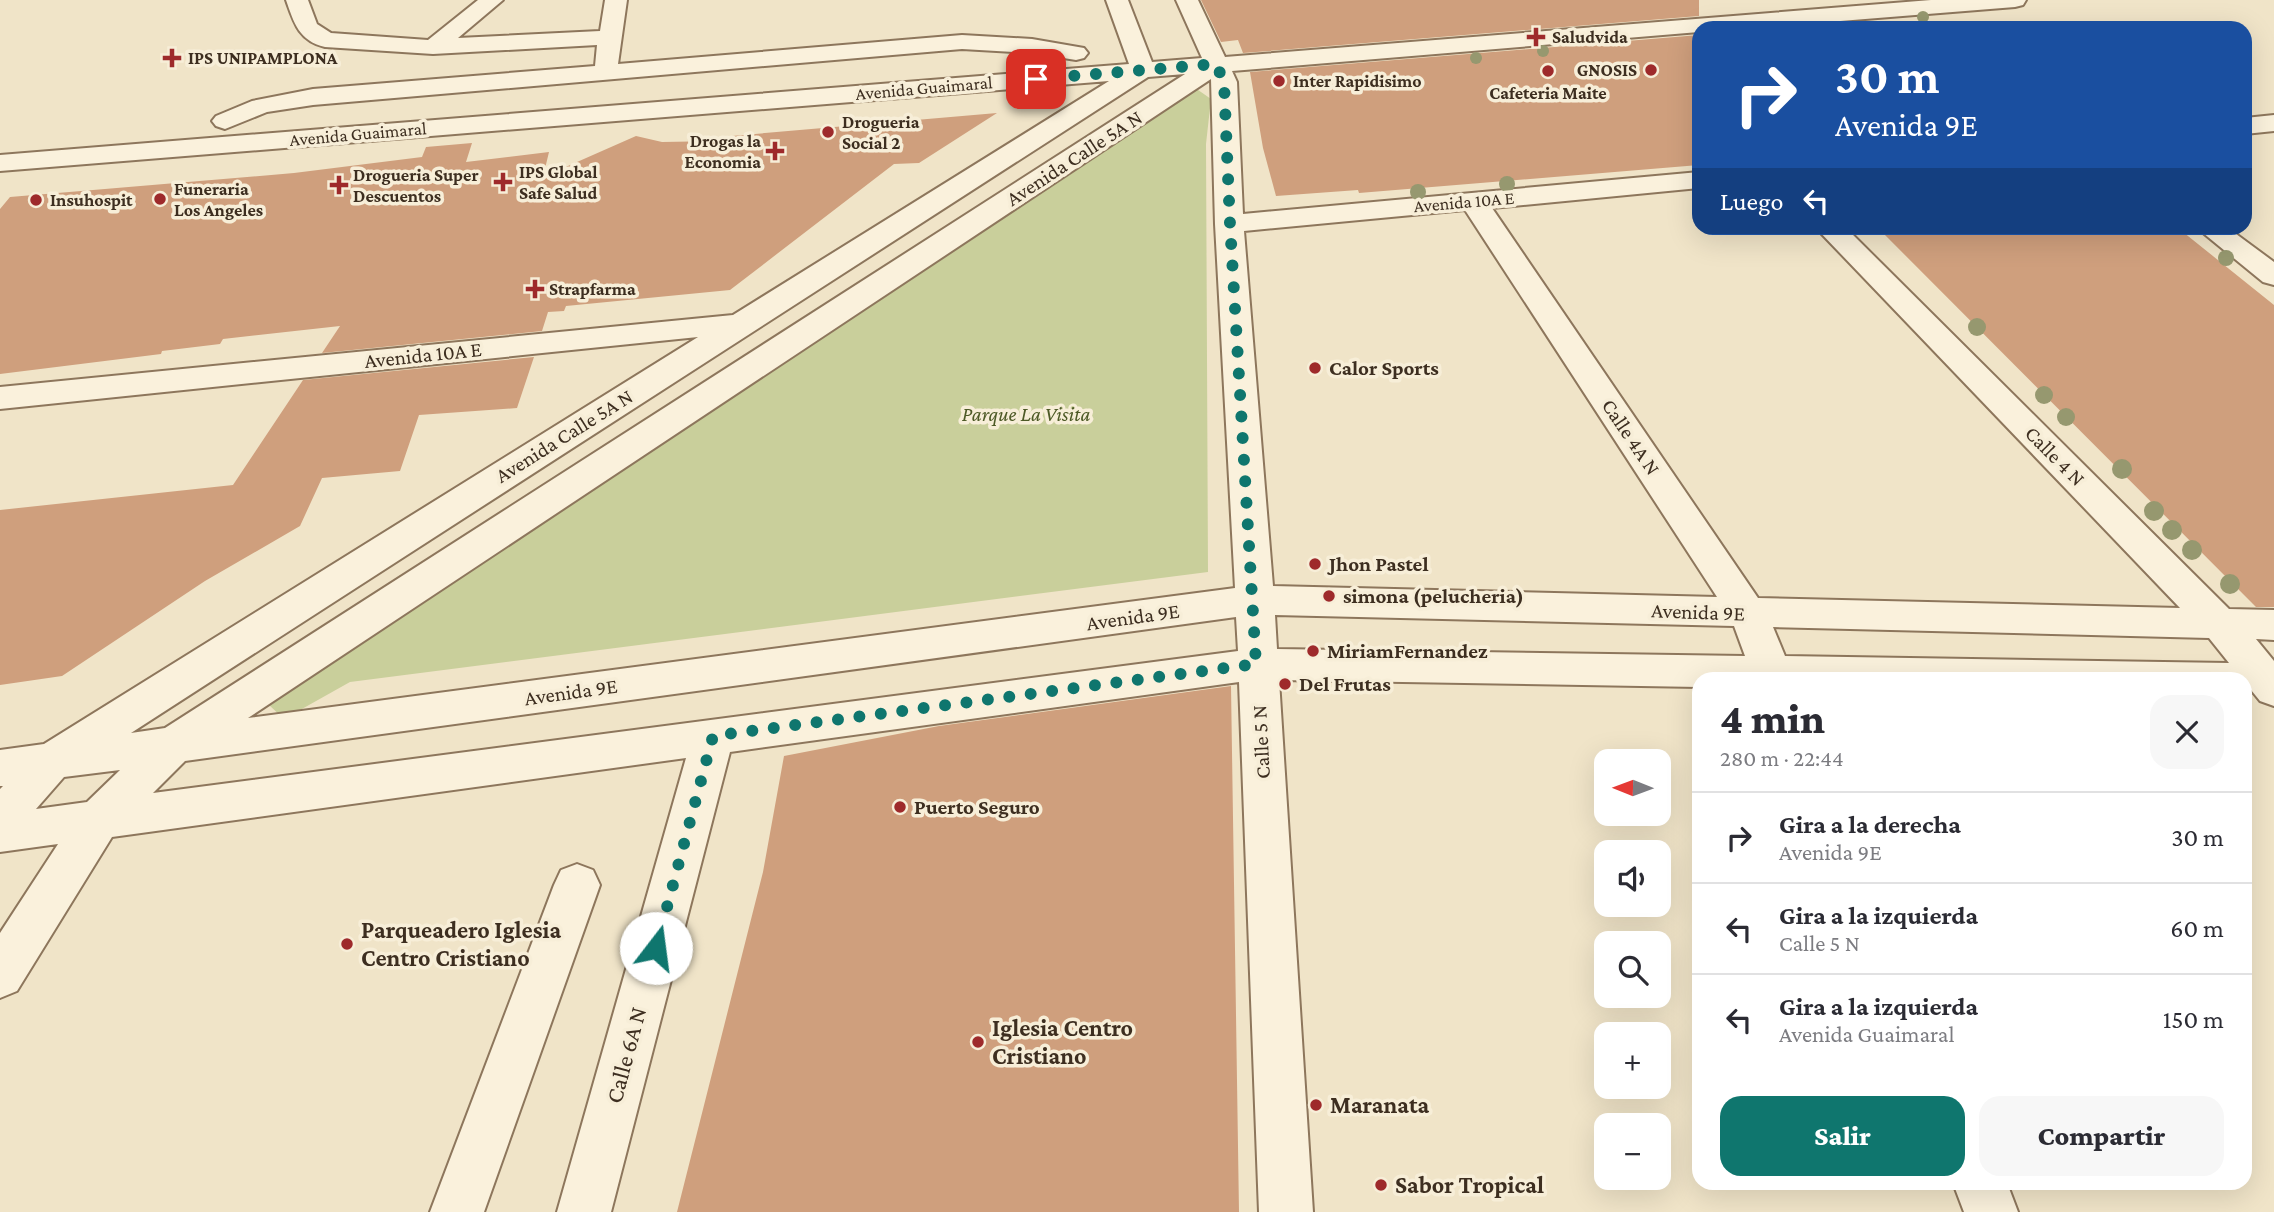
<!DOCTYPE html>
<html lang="es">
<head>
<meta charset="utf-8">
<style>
	body { margin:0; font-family:"Crimson Pro",serif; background:#f7f7f7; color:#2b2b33; height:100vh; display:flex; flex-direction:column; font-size:26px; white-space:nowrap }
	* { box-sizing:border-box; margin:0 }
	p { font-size:23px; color:#7c7c81 }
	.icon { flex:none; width:38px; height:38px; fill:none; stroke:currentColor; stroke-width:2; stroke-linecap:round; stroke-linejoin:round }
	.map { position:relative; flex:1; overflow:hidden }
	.panel { position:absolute; left:1692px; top:672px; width:560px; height:518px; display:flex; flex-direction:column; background:#fff; border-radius:21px; box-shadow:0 7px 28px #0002 }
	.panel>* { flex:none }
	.top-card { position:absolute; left:1692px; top:21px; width:560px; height:214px; border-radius:21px; box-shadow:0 7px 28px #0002; background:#1a4fa0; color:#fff; overflow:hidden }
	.needle { width:46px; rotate:271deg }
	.fabs { position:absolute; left:1594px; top:749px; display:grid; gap:14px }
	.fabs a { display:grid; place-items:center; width:77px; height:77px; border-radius:14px; background:#fff; box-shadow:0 7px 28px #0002; font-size:35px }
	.pin { position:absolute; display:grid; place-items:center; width:60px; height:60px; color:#fff; margin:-30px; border-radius:14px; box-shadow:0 4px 10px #0006 }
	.me { position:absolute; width:77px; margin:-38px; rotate:15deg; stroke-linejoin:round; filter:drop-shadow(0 0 5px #0008) }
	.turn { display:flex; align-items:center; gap:24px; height:147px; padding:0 28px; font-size:32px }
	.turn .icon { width:91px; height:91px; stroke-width:2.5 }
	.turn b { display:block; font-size:49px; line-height:60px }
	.then { display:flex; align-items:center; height:66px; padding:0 28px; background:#0003; gap:14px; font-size:26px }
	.round { display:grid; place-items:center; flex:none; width:74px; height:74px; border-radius:21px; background:#f7f7f7 }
	.head { display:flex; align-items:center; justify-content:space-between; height:119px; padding:0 28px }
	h1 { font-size:42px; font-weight:800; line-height:52px }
	.primary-button { display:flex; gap:14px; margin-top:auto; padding:14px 28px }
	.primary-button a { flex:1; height:80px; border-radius:21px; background:#0f766e; color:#fff; font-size:28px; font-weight:800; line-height:80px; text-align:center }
	.primary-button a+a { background:#f7f7f7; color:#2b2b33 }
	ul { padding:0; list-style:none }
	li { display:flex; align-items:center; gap:21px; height:91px; padding:0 28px; border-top:2px solid #e1e1e2 }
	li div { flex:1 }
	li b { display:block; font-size:26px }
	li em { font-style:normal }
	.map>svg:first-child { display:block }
</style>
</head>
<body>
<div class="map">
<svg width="2274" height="1212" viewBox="0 0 2274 1212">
	<rect width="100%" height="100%" fill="#f0e4c8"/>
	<path fill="#c9cf9b" d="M1191 85 1211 99 1206 144 1208 572 350 682 284 719 269 705Z"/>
	<path fill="#cf9f7d" d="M1201 0H1699V16L1243 53 1238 40 1221 42Z
		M1699 35V165L1359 193 1358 190 1276 196 1263 148 1250 72Z
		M997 113 919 163 894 164 730 290 566 306 564 311 548 312 542 331 322 353 340 326 223 339 220 344 162 351 161 354 0 374V209L10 197 294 173 422 157 426 147 472 143 466 162 549 152 543 177 636 136 662 142 719 141 720 137Z
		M1878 228H2178L2274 305V607H2256Z
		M534 357 517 408 419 415 400 471 322 478 300 526 205 581 62 676 0 685V510L233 485 303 380Z
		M1231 686 1239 1212H677L763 872 784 756 939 726Z"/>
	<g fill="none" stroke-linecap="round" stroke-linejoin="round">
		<g stroke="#8d765c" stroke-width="4">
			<path id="minor" d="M286 0H308L317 24 331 33 428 40 478 0H503L458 38 600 31 605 0H627L618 64 962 35 1032 39 1084 48 1088 53 1084 58 1076 60 1032 53 962 49 313 105 267 112 225 129 216 126 212 121 216 116 252 101 313 89 595 66 597 45 433 54 325 47C299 41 294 23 286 0Z
				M1106 0H1128L1152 62 1202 58 1176 0H1198L1225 57 1931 0H2026L2023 5 2015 7 1754 28H1699V32L1232 71 1237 82 1243 214 1699 172V188L1492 208 1758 598 2180 608 1816 228H1846L2229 609 2274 610V640L2256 639 2274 661V706L2260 701 2247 685 2245 689V679H1699V687L1279 680 1313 1212H1259L1239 682 730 752 611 1212H557L686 758 112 837 17 991 0 998V933L58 844 0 852V789L3 786H0V750L44 744 698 337 0 409V387L733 315 1109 81 0 171V155L1129 64ZM1185 74 165 728 131 733 1148 77ZM1211 79 1215 224 1235 588 248 718ZM1465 210 1717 597 1273 586 1244 231ZM1275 615 1734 626 1745 656 1277 649ZM1236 617 1238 651 153 793 185 761ZM1773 627 2209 638 2229 663 1785 656ZM120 770 87 802 36 809 64 777Z
				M2274 115V131L2245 134V118Z
				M2197 228H2228L2274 262V285L2263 282Z
				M577 864 593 870 600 885 484 1212H430L554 885 561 870Z
				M1953 1183H2007L2018 1212H1964Z"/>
		</g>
		<use href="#minor" fill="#faf1dc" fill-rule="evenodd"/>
	</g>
	<g fill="#96986f">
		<circle cx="1923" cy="17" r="6"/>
		<circle cx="1543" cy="51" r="6"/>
		<circle cx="1476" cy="58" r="6"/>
		<circle cx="1507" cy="184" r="8"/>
		<circle cx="1418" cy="192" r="8"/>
		<circle cx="2226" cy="258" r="8"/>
		<circle cx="1977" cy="327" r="9"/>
		<circle cx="2044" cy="395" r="9"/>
		<circle cx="2066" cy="417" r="9"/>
		<circle cx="2122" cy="469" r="10"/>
		<circle cx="2154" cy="511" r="10"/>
		<circle cx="2172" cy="530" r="10"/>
		<circle cx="2192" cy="550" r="10"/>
		<circle cx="2230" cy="584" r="10"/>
	</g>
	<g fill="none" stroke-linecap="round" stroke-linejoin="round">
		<path stroke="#0f766e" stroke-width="12" stroke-dasharray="0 21.6" d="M656 948 713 736 1256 664 1230 224 1224 82 1216 64 1036 79"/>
	</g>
	<g fill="#9e2a2b" stroke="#f7eed8" stroke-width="2.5">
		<path d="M1532.5 26.5h7v7h7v7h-7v7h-7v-7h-7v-7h7z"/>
		<path d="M168.5 47.5h7v7h7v7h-7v7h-7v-7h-7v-7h7z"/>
		<circle cx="1651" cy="70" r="7"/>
		<circle cx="1548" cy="71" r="7"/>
		<circle cx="1279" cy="81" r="7"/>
		<circle cx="828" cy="132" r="7"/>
		<path d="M771.5 140.5h7v7h7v7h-7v7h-7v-7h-7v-7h7z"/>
		<path d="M499.5 171.5h7v7h7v7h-7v7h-7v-7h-7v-7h7z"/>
		<path d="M335.5 174.5h7v7h7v7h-7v7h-7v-7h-7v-7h7z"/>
		<circle cx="160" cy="199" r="7"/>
		<circle cx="36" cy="200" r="7"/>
		<path d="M531.5 278.5h7v7h7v7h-7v7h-7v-7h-7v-7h7z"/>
		<circle cx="1315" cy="368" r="7"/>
		<circle cx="1315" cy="564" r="7"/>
		<circle cx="1329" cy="596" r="7"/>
		<circle cx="1313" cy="651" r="7"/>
		<circle cx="1285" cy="684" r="7"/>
		<circle cx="900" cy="807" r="7"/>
		<circle cx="347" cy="944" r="7"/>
		<circle cx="978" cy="1042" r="7"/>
		<circle cx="1316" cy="1105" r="7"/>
		<circle cx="1381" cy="1185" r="7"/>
	</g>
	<g text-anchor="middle" stroke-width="7" stroke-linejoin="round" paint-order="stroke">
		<g font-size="18" font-weight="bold" fill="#3d2e20" stroke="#f7eed8" text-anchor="start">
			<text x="1552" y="43">Saludvida</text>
			<text x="188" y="64">IPS UNIPAMPLONA</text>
			<text x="1637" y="76" text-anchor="end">GNOSIS</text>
			<text x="1293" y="87">Inter Rapidisimo</text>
			<text x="1548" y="99" text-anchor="middle">Cafeteria Maite</text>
			<text x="842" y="128">Drogueria<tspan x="842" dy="21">Social 2</tspan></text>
			<text x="761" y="147" text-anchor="end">Drogas la<tspan x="761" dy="21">Economia</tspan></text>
			<text x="519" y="178">IPS Global<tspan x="519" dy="21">Safe Salud</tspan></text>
			<text x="353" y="181">Drogueria Super<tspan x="353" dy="21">Descuentos</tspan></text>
			<text x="174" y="195">Funeraria<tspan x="174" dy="21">Los Angeles</tspan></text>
			<text x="50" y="206">Insuhospit</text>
			<text x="549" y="295">Strapfarma</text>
		</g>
		<g font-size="18" fill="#3d2e20" stroke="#f7eed8">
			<text transform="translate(924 88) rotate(-5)" y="6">Avenida Guaimaral</text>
			<text transform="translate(358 134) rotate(-5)" y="6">Avenida Guaimaral</text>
			<text transform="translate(1464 202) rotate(-5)" y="6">Avenida 10A E</text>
		</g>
		<g font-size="21" fill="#3d2e20" stroke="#f7eed8">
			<text transform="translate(1074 158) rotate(-33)" y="7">Avenida Calle 5A N</text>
			<text transform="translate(423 355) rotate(-6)" y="7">Avenida 10A E</text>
			<text transform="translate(564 436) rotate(-32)" y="7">Avenida Calle 5A N</text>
			<text transform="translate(1631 437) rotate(56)" y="7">Calle 4A N</text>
			<text transform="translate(2055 456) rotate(45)" y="7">Calle 4 N</text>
			<text transform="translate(1698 612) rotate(2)" y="7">Avenida 9E</text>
			<text transform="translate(1133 617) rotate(-8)" y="7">Avenida 9E</text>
			<text transform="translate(571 692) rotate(-8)" y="7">Avenida 9E</text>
			<text transform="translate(1261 742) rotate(-93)" y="7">Calle 5 N</text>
		</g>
		<g font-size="21" font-weight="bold" fill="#3d2e20" stroke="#f7eed8" text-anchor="start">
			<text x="1329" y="375">Calor Sports</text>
			<text x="1329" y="571">Jhon Pastel</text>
			<text x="1343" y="603">simona (pelucheria)</text>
			<text x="1327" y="658">MiriamFernandez</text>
			<text x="1299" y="691">Del Frutas</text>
			<text x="914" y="814">Puerto Seguro</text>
		</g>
		<g font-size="21" font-style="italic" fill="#4d5a26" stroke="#f7eed8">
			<text x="1026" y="421">Parque La Visita</text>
		</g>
		<g font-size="24" font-weight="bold" fill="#3d2e20" stroke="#f7eed8" text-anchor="start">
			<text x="361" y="938">Parqueadero Iglesia<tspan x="361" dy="28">Centro Cristiano</tspan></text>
			<text x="992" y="1036">Iglesia Centro<tspan x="992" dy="28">Cristiano</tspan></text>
			<text x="1330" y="1113">Maranata</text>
			<text x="1395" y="1193">Sabor Tropical</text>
		</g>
		<g font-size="24" fill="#3d2e20" stroke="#f7eed8">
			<text transform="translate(626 1055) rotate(-75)" y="8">Calle 6A N</text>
		</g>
	</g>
</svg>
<div class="fabs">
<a><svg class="needle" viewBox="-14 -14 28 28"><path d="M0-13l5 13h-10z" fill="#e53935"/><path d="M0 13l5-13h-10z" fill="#7c7c81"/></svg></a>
<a><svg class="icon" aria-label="sound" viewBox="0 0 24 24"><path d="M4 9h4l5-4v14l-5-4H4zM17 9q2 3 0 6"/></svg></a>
<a><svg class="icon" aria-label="search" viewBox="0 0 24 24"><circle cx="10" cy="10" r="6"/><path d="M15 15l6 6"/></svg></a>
<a>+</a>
<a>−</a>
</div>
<div class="pin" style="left:1036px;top:79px;background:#d93025"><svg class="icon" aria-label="arrive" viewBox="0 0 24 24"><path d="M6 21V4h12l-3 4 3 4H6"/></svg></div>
<svg class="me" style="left:656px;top:948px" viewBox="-20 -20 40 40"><circle r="19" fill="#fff"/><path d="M0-13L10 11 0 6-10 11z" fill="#0f766e"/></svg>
<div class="top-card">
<div class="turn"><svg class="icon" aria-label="right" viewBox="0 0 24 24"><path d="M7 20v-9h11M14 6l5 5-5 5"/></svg><div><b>30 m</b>Avenida 9E</div></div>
<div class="then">Luego<svg class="icon" aria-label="left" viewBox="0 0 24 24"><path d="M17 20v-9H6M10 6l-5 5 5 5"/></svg></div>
</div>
<section class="panel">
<div class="head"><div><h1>4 min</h1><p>280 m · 22:44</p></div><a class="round"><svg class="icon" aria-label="close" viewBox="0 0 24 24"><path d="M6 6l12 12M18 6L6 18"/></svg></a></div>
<ul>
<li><svg class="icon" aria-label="right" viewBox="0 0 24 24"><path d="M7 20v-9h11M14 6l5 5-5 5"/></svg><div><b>Gira a la derecha</b><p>Avenida 9E</p></div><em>30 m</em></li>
<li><svg class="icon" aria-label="left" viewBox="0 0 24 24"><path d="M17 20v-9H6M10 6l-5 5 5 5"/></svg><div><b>Gira a la izquierda</b><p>Calle 5 N</p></div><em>60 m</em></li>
<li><svg class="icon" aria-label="left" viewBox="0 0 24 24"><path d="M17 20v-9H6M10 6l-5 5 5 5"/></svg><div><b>Gira a la izquierda</b><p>Avenida Guaimaral</p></div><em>150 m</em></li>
</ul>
<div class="primary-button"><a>Salir</a><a>Compartir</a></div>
</section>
</div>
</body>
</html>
